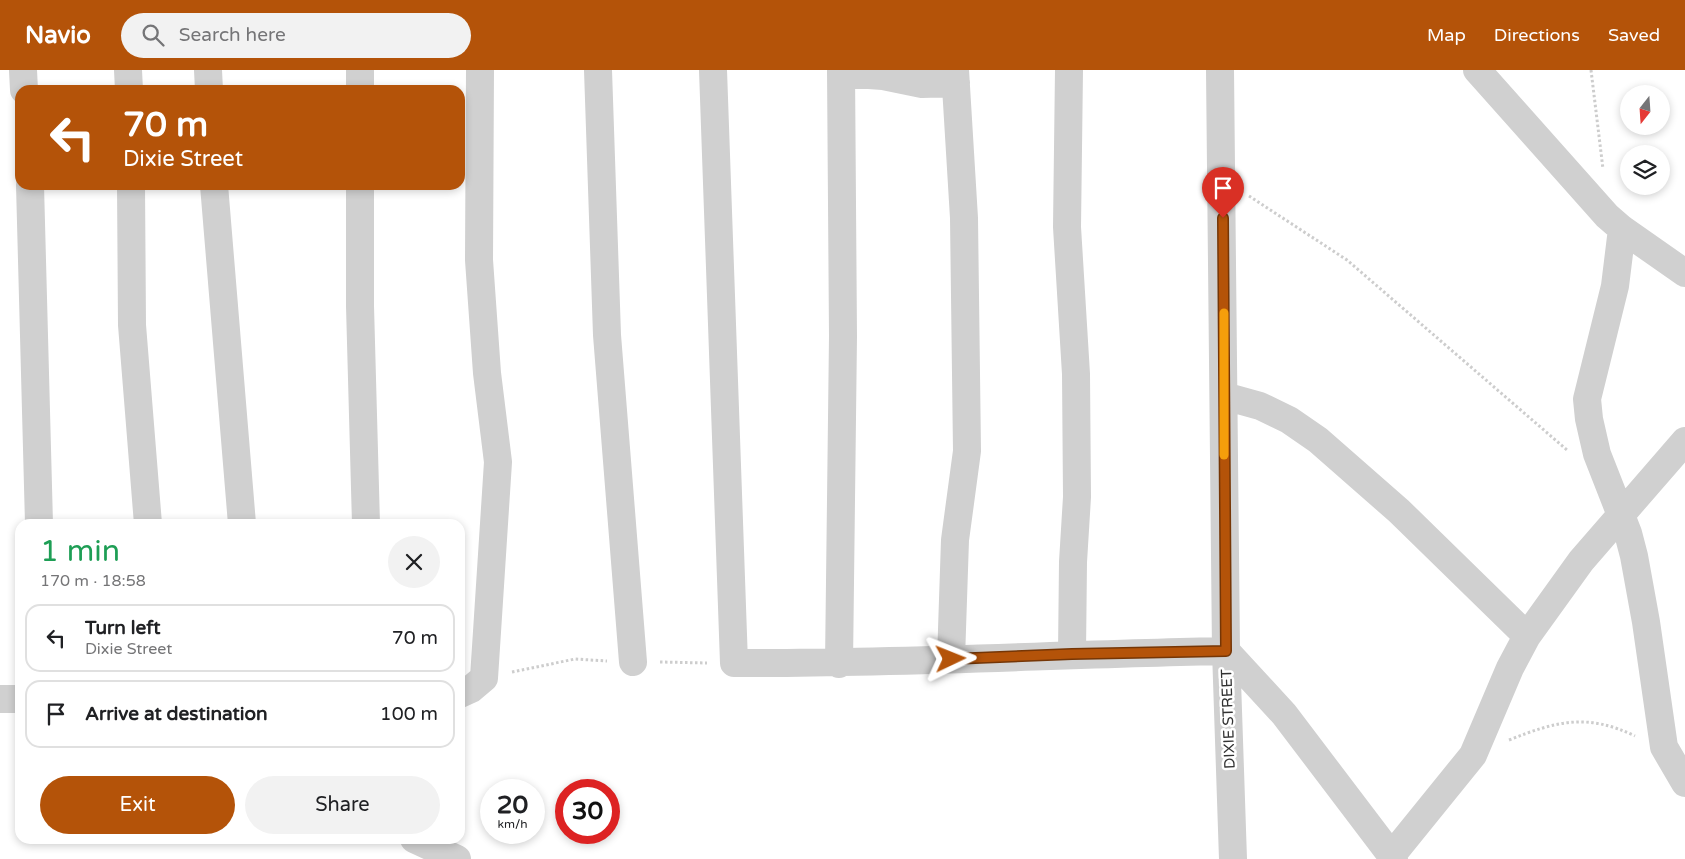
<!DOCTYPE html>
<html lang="en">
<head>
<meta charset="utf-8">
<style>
	body { margin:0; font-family:"Varela Round",sans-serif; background:#f2f2f2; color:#202124; height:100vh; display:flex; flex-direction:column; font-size:19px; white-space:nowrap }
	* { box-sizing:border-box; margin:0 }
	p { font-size:16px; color:#757577 }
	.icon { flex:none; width:28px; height:28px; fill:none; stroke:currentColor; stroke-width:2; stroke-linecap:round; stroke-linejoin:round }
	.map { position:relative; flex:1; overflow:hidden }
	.drawer { position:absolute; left:15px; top:449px; width:450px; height:325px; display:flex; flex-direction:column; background:#fff; border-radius:15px; box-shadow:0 2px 8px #0003 }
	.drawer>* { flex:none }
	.banner { position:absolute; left:15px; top:15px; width:450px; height:105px; border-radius:15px; box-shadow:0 2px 8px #0003; background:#b45309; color:#fff; overflow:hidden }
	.needle { width:32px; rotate:197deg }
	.tools { position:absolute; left:1620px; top:15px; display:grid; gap:10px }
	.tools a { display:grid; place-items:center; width:50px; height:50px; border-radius:50%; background:#fff; box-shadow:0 2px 8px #0003; font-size:25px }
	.speed { position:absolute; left:480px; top:709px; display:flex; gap:10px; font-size:25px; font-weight:700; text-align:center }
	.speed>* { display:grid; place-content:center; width:65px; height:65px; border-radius:50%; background:#fff; box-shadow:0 2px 8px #0003; line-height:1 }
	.speed small { font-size:12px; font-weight:400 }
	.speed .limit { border:8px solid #d22; background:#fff; color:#111 }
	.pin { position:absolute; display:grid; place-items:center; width:42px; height:42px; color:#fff; margin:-51px -21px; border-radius:50% 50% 50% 0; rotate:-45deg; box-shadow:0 0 5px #0007 }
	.pin .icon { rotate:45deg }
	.me { position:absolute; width:55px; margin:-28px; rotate:88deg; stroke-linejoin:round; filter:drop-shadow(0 0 4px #0008) }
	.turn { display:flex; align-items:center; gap:18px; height:105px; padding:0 25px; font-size:22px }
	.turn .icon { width:65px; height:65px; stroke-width:2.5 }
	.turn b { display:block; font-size:35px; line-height:42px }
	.round { display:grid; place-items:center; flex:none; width:52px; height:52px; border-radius:26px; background:#f2f2f2 }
	.overview { display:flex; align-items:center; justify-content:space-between; height:85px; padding:0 25px }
	h1 { font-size:30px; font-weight:600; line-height:38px; color:#1e9e55 }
	.primary-button { display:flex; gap:10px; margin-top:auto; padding:10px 25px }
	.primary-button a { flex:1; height:58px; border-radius:30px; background:#b45309; color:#fff; font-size:20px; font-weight:600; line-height:58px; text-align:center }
	.primary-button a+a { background:#f2f2f2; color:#202124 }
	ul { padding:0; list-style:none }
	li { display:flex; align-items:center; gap:15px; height:68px; margin:0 10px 8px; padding:0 15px; border:2px solid #e0e0e0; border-radius:15px }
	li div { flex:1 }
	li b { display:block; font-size:19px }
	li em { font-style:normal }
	header { display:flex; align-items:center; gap:30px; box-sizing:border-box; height:70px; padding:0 25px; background:#b45309; color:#fff }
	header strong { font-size:24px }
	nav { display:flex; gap:28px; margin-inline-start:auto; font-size:18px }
	.search { width:350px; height:45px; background:#f2f2f2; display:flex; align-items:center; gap:12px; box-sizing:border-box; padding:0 18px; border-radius:28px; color:#757577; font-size:19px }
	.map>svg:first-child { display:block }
</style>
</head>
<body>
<header>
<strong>Navio</strong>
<div class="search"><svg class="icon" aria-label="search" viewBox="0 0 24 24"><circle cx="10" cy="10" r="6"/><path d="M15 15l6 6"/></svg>Search here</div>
<nav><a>Map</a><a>Directions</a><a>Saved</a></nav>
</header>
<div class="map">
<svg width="1685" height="789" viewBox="0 0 1685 789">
	<rect width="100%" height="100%" fill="#fff"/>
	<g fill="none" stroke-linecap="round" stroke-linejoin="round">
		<path stroke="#cdcdcd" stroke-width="3" stroke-dasharray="2.5 2.5" stroke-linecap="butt" d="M1591 0 1603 99
			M1249 126 1347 190 1567 380
			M660 592 707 593
			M512 602 575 589 607 591
			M1509 670C1557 651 1587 643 1635 666"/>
		<path stroke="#d0d0d0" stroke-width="28" d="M23 0 24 20
			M128 0 129 20
			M208 0 209 20
			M360 0V20
			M598 0 607 265 633 592
			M713 0 734 593C898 594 1062 584 1226 581L1284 644 1394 789
			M1069 0 1067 157 1076 304 1077 427 1073 492 1072 583
			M1220 0 1226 581 1233 789
			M1477 0 1607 146 1622 159 1685 203
			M841 3 883 6 922 14 956 13
			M30 115 39 454
			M131 115 132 255 148 454
			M214 115 242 454
			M360 115V236L366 454
			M1622 159 1615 216 1587 329 1589 349 1597 384 1628 463 1634 486 1646 552 1664 677 1685 713
			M1224 326 1260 336 1289 350 1318 370 1399 441 1527 566
			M951 589 955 470 967 381 964 148 955 0
			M839 594 843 266 841 0
			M460 624 471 619 484 608 498 392 487 303 479 190 480 0
			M0 629H20
			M414 769 457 789
			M1392 785 1473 685 1510 598 1527 566 1581 491 1685 371"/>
	</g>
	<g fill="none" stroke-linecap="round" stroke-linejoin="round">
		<g stroke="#753606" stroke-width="12">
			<path id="route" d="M951 589 1072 584 1226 581 1223 148"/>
		</g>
		<use href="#route" stroke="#b45309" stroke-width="9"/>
		<path stroke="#f59e0b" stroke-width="9" d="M1224 243V385"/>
	</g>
	<g text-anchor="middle" stroke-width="5" stroke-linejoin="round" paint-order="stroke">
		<g font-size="15" fill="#333" stroke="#fff">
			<text transform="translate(1228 649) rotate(-92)" y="5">DIXIE STREET</text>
		</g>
	</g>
</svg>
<div class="tools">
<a><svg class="needle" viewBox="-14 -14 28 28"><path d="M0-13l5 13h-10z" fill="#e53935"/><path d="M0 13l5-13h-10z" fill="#757577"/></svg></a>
<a><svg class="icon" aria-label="layers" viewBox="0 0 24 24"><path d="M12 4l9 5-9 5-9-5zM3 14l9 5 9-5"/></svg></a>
</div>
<div class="speed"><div>20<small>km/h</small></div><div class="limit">30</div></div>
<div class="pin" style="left:1223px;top:148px;background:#d93025"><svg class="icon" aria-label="arrive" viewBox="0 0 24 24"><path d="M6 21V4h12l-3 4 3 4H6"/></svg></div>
<svg class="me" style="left:951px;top:589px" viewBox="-20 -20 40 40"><path d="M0-17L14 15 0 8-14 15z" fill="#b45309" stroke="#fff" stroke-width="4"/></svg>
<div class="banner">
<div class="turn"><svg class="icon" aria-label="left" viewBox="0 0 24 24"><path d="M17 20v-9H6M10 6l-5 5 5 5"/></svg><div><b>70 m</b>Dixie Street</div></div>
</div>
<section class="drawer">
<div class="overview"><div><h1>1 min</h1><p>170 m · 18:58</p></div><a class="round"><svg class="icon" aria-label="close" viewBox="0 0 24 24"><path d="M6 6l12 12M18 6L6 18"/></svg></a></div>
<ul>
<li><svg class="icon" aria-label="left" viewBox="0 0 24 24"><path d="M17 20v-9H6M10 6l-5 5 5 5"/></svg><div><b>Turn left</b><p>Dixie Street</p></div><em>70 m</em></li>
<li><svg class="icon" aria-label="arrive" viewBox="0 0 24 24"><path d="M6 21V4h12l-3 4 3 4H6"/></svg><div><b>Arrive at destination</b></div><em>100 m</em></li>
</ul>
<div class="primary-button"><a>Exit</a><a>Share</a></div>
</section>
</div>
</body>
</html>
